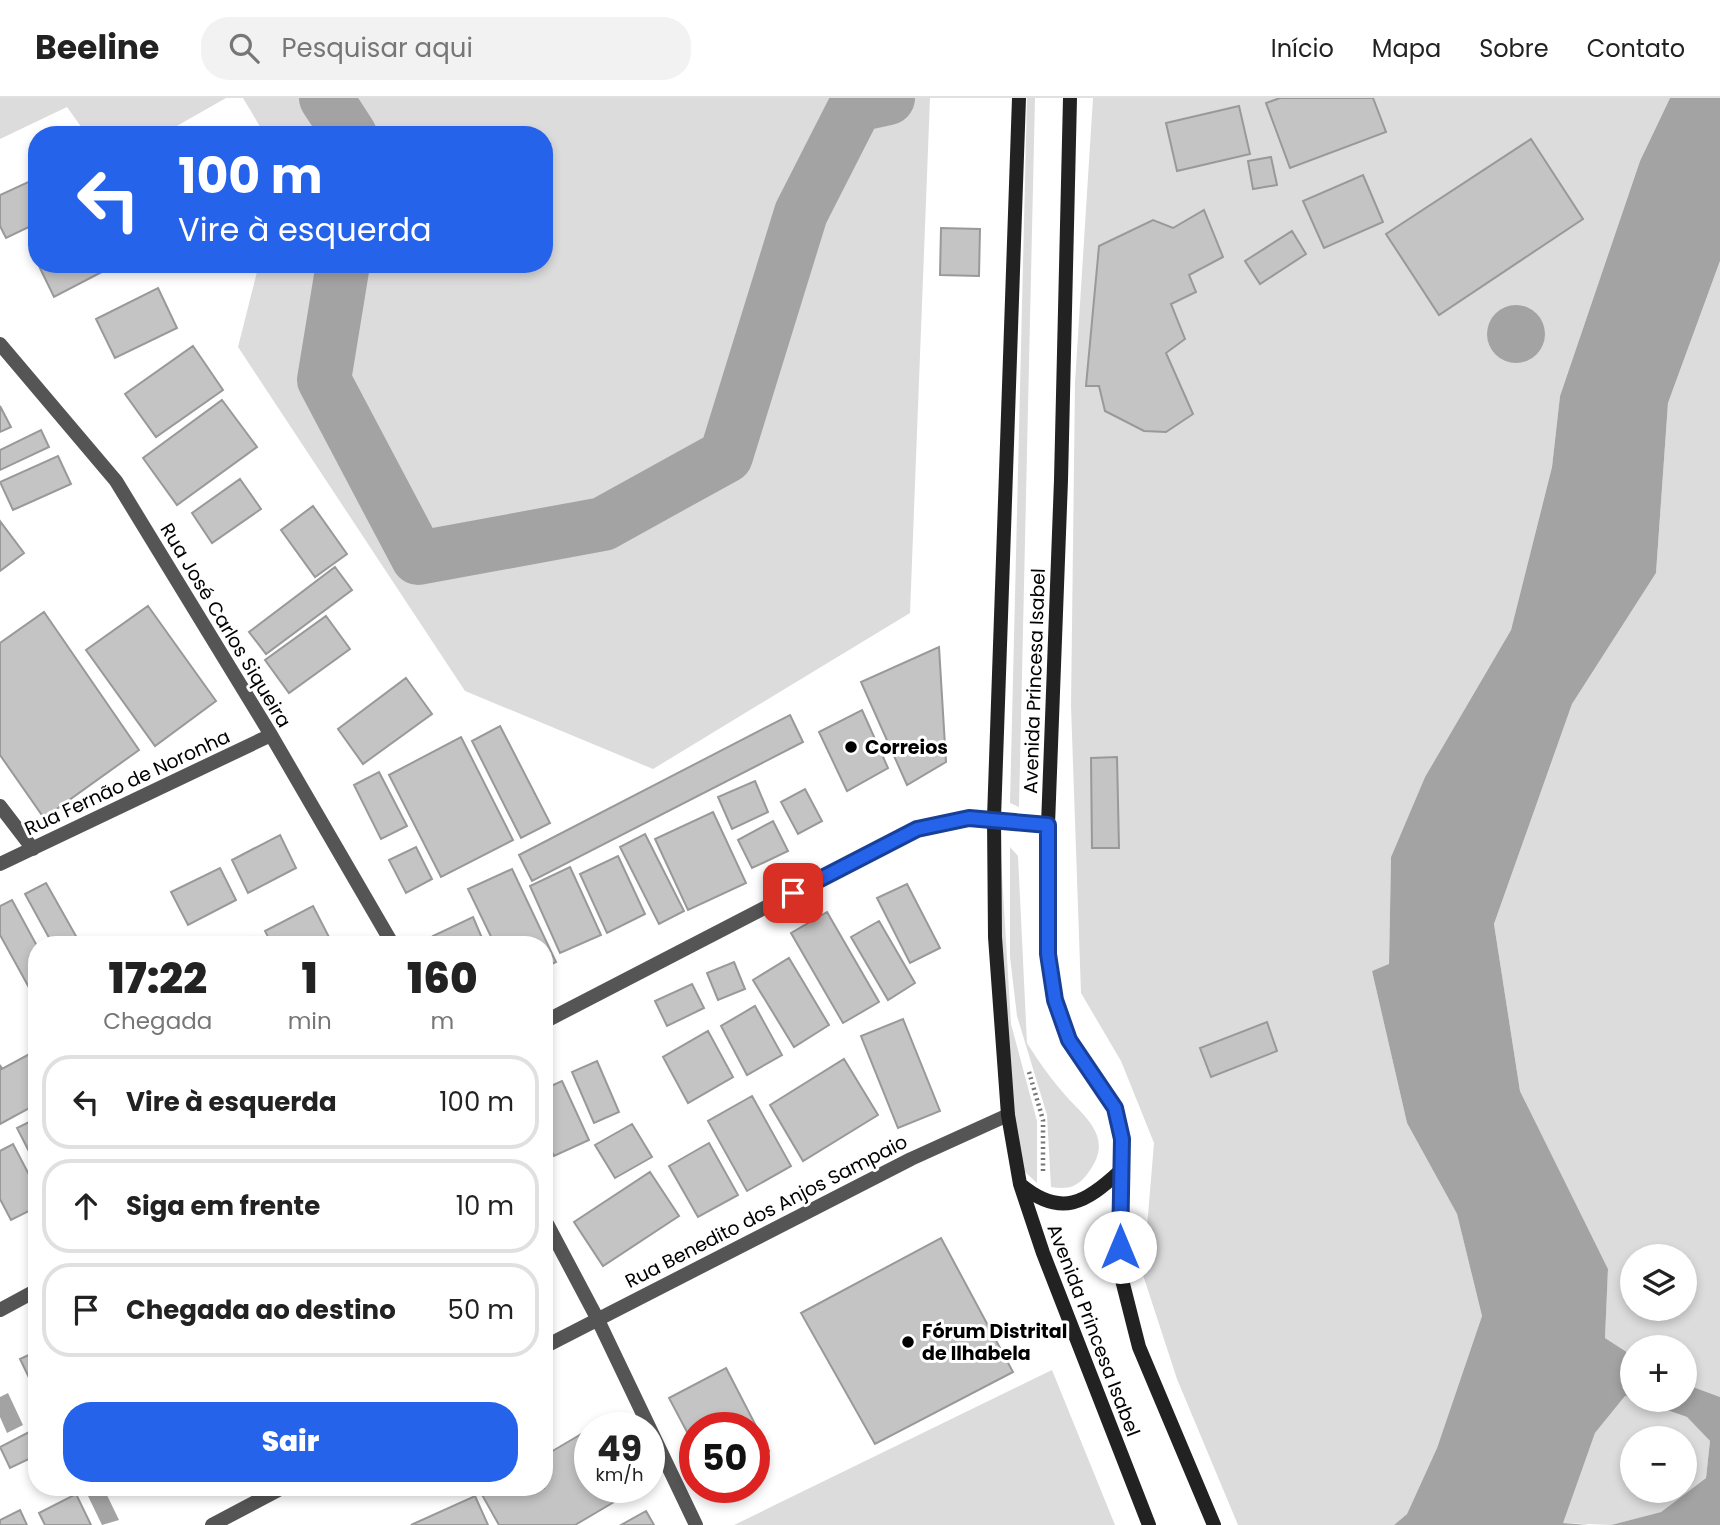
<!DOCTYPE html>
<html lang="pt">
<head>
<meta charset="utf-8">
<style>
	body { margin:0; font-family:Poppins,sans-serif; background:#f2f2f2; color:#222; height:100vh; display:flex; flex-direction:column; font-size:26px; white-space:nowrap }
	* { box-sizing:border-box; margin:0 }
	p { font-size:23px; color:#767676 }
	.icon { flex:none; width:38px; height:38px; fill:none; stroke:currentColor; stroke-width:2; stroke-linecap:round; stroke-linejoin:round }
	.map { position:relative; flex:1; overflow:hidden }
	.sheet { position:absolute; left:28px; top:838px; width:525px; height:560px; display:flex; flex-direction:column; background:#fff; border-radius:28px; box-shadow:0 4px 10px #0003 }
	.sheet>* { flex:none }
	.hud { position:absolute; left:28px; top:28px; width:525px; height:147px; border-radius:28px; box-shadow:0 4px 10px #0003; background:#2563eb; color:#fff; overflow:hidden }
	.controls { position:absolute; left:1620px; top:1146px; display:grid; gap:14px }
	.controls a { display:grid; place-items:center; width:77px; height:77px; border-radius:50%; background:#fff; box-shadow:0 4px 10px #0003; font-size:35px }
	.speed { position:absolute; left:574px; top:1314px; display:flex; gap:14px; font-size:35px; font-weight:700; text-align:center }
	.speed>* { display:grid; place-content:center; width:91px; height:91px; border-radius:50%; background:#fff; box-shadow:0 4px 10px #0003; line-height:1 }
	.speed small { font-size:18px; font-weight:400 }
	.speed .limit { border:10px solid #d22; background:#fff; color:#111 }
	.pin { position:absolute; display:grid; place-items:center; width:60px; height:60px; color:#fff; margin:-30px; border-radius:14px; box-shadow:0 4px 10px #0006 }
	.me { position:absolute; width:77px; margin:-38px; rotate:0deg; stroke-linejoin:round; filter:drop-shadow(0 0 5px #0008) }
	.turn { display:flex; align-items:center; gap:24px; height:147px; padding:0 35px; font-size:32px }
	.turn .icon { width:91px; height:91px; stroke-width:2.5 }
	.turn b { display:block; font-size:49px; line-height:60px }
	.eta { display:flex; justify-content:space-evenly; align-items:center; height:119px; text-align:center }
	.eta b { font-size:42px; font-weight:800; line-height:49px }
	.primary-button { display:flex; gap:14px; margin-top:auto; padding:14px 35px }
	.primary-button a { flex:1; height:80px; border-radius:28px; background:#2563eb; color:#fff; font-size:28px; font-weight:800; line-height:80px; text-align:center }
	ul { padding:0; list-style:none }
	li { display:flex; align-items:center; gap:21px; height:94px; margin:0 14px 10px; padding:0 21px; border:4px solid #e0e0e0; border-radius:28px }
	li div { flex:1 }
	li b { display:block; font-size:26px }
	li em { font-style:normal }
	header { display:flex; align-items:center; gap:42px; box-sizing:border-box; height:98px; padding:0 35px; background:#fff; border-bottom:2px solid #e0e0e0 }
	header strong { font-size:33px }
	nav { display:flex; gap:38px; margin-inline-start:auto; font-size:24px }
	.search { width:490px; height:63px; background:#f2f2f2; display:flex; align-items:center; gap:18px; box-sizing:border-box; padding:0 24px; border-radius:28px; color:#767676; font-size:26px }
	.map>svg:first-child { display:block }
</style>
</head>
<body>
<header>
<strong>Beeline</strong>
<div class="search"><svg class="icon" aria-label="search" viewBox="0 0 24 24"><circle cx="10" cy="10" r="6"/><path d="M15 15l6 6"/></svg>Pesquisar aqui</div>
<nav><a>Início</a><a>Mapa</a><a>Sobre</a><a>Contato</a></nav>
</header>
<div class="map">
<svg width="1720" height="1427" viewBox="0 0 1720 1427">
	<rect width="100%" height="100%" fill="#fff"/>
	<path fill="#dcdcdc" fill-rule="evenodd" d="M0 0H226L161 37H87L67 9 0 41Z
		M243 0H930L910 515 653 671 465 593 238 249 259 166H544V37H265Z
		M1027 0H1035L1019 709 1010 705Z
		M1093 0H1670L1640 63 1560 298 1552 369 1511 532 1425 679 1391 759 1389 867 1372 873 1407 1025 1457 1116 1482 1218 1437 1350 1407 1416 1394 1427H1238L1177 1281 1143 1177 1154 1045 1121 963 1081 895 1071 608 1075 285Z
		M1720 163V1299L1685 1286V1250H1633V1258L1605 1240 1608 1171 1520 993 1494 826 1572 606 1656 475 1668 305ZM1633 1158H1685V1211H1633Z
		M990 743 1000 744 1011 926 1037 1023V1085L1025 1074 1018 1058Z
		M1010 749 1018 758 1027 945C1039 964 1051 981 1066 998 1088 1022 1114 1041 1088 1075 1078 1089 1068 1092 1051 1089L1047 1017 1017 918 1010 859Z
		M1052 1272 1115 1427H734Z
		M1625 1298 1687 1319 1710 1343 1706 1380 1661 1414 1611 1427 1562 1425 1595 1335ZM1633 1340H1685V1393H1633Z"/>
	<path fill="#a3a3a3" d="M1670 0H1720V163L1668 305 1656 475 1572 606 1494 826 1520 993 1608 1171 1605 1240 1633 1258V1300L1625 1298 1595 1335 1563 1425 1589 1427H1394L1407 1416 1437 1350 1482 1218 1457 1116 1407 1025 1372 873 1389 866 1391 759 1425 679 1511 532 1552 369 1560 298 1640 63Z
		M1487 236a29 29 0 1 1 58 0a29 29 0 1 1-58 0Z
		M1685 1286 1720 1299V1427H1611L1661 1414 1706 1380 1710 1343 1687 1319 1638 1302H1685Z
		M8 1295 23 1327 7 1335 0 1319V1299Z
		M104 1391 119 1422 102 1427 88 1398Z"/>
	<g fill="none" stroke-linecap="round" stroke-linejoin="round">
		<path stroke="#a3a3a3" stroke-width="54" d="M326 0 350 37
			M343 166 324 282 418 460 603 426 726 358 801 115 856 7 888 0"/>
	</g>
	<path fill="#c4c4c4" stroke="#999" stroke-width="2" d="M1280 0H1373L1386 34 1290 70 1266 5Z
		M1239 8 1250 56 1177 73 1166 25Z
		M1531 41 1583 121 1439 217 1386 136Z
		M1271 59 1277 87 1253 91 1248 63Z
		M1363 77 1383 124 1324 150 1303 103Z
		M37 80V125L6 140 0 128V97Z
		M1204 112 1223 159 1189 177 1196 194 1171 206 1185 241 1166 255 1193 316 1166 334 1144 333 1105 313 1099 288H1086L1099 148 1153 122 1173 130Z
		M941 130 980 131 979 178 940 177Z
		M1292 133 1306 156 1260 186 1245 163Z
		M38 166H117L54 199Z
		M158 190 177 230 115 260 96 221Z
		M193 248 223 292 156 339 125 296Z
		M222 302 257 349 177 407 143 360Z
		M0 308 11 329 0 334Z
		M41 332 49 349 0 372V352Z
		M58 358 71 386 13 412 0 384Z
		M240 381 261 411 212 445 192 415Z
		M313 408 347 456 315 479 281 432Z
		M0 423 24 455 0 473Z
		M335 469 352 492 266 556 249 534Z
		M148 508 216 603 155 648 86 552Z
		M44 514 139 652 44 720 0 657V545Z
		M326 518 350 551 289 595 265 562Z
		M939 549 946 664 907 687 861 584Z
		M406 580 432 616 363 666 338 631Z
		M862 612 888 670 847 693 819 634Z
		M790 617 803 644 532 783 519 757Z
		M500 628 550 725 521 740 472 643Z
		M461 639 513 742 441 779 389 677Z
		M1117 659 1119 750H1092L1091 660Z
		M379 674 407 728 381 741 354 687Z
		M755 683 768 714 732 731 718 699Z
		M805 691 822 723 798 736 781 704Z
		M713 714 746 785 688 812 655 741Z
		M773 723 788 753 752 770 738 742Z
		M645 736 684 813 659 826 620 749Z
		M280 737 296 770 248 795 232 762Z
		M416 749 432 781 406 795 389 762Z
		M618 758 645 816 607 835 580 776Z
		M570 769 601 837 560 855 530 788Z
		M220 770 236 802 188 827 171 794Z
		M512 771 556 864 544 870V847H495L468 791Z
		M46 785 81 847H53L25 796Z
		M907 786 940 850 910 865 877 800Z
		M12 802 37 848V904L0 837V808Z
		M313 808 330 841 320 847H272L265 833Z
		M827 814 879 904 843 925 791 835Z
		M473 819 485 847H437L433 838Z
		M879 823 915 885 888 902 851 839Z
		M254 839 258 847H238Z
		M789 860 829 927 794 949 753 882Z
		M734 864 745 891 718 902 707 875Z
		M692 886 704 910 667 928 655 903Z
		M755 908 782 957 747 977 721 928Z
		M903 921 940 1013 898 1030 861 938Z
		M1267 924 1277 953 1211 979 1200 950Z
		M708 933 733 979 688 1005 663 959Z
		M37 952V1006L0 1026V967L2 971Z
		M844 961 878 1017 803 1063 770 1007Z
		M597 963 619 1014 594 1025 572 974Z
		M562 983 589 1042 554 1058 544 1038V991Z
		M752 998 791 1068 747 1093 708 1023Z
		M37 1020V1069L17 1030Z
		M632 1026 652 1059 615 1080 595 1047Z
		M709 1045 738 1097 698 1119 669 1068Z
		M13 1046 37 1092V1109L11 1122 0 1101V1053Z
		M650 1074 679 1118 603 1168 574 1124Z
		M941 1140 1013 1274 875 1346 801 1215Z
		M37 1253V1296L20 1261Z
		M726 1270 769 1353 754 1361V1330H695V1349L669 1300Z
		M37 1330V1357L10 1370 0 1349Z
		M590 1331V1390L636 1391 575 1427H499L481 1395 490 1390H544V1358Z
		M76 1396 91 1427H45L39 1415Z
		M475 1398 488 1427H411Z
		M20 1412 27 1427H0V1422Z
		M646 1413 654 1427H621Z"/>
	<g fill="none" stroke-linecap="round" stroke-linejoin="round">
		<path stroke="#777" stroke-width="4.5" stroke-dasharray="2 3.5" stroke-linecap="butt" d="M1029 974 1043 1022V1075"/>
		<path stroke="#555" stroke-width="14" d="M0 246 116 383 271 637 393 847
			M0 708 33 751
			M0 766 271 637
			M544 924 917 731 969 720 1048 727
			M544 1120 597 1220 696 1427
			M0 1212 37 1192
			M544 1249 911 1061 1008 1017
			M212 1427 282 1390"/>
		<path stroke="#222" stroke-width="14" d="M1019 0 994 720 995 839 1008 1017 1020 1086 1043 1155 1149 1427
			M1070 0 1061 382 1048 727V856L1055 902 1069 942 1115 1010 1122 1041 1120 1174 1139 1249 1214 1427
			M1021 1087C1061 1120 1086 1105 1120 1073"/>
	</g>
	<g fill="none" stroke-linecap="round" stroke-linejoin="round">
		<g stroke="#184099" stroke-width="18">
			<path id="route" d="M793 795 917 731 969 720 1048 727V856L1055 902 1069 942 1115 1010 1122 1041 1120 1149"/>
		</g>
		<use href="#route" stroke="#2563eb" stroke-width="12"/>
	</g>
	<g fill="#000" stroke="#fff" stroke-width="2.5">
		<circle cx="851" cy="649" r="7"/>
		<circle cx="908" cy="1244" r="7"/>
	</g>
	<g text-anchor="middle" stroke-width="6" stroke-linejoin="round" paint-order="stroke">
		<g font-size="19" fill="#000" stroke="#fff">
			<text transform="translate(226 527) rotate(59)" y="7">Rua José Carlos Siqueira</text>
			<text transform="translate(1034 583) rotate(-88)" y="7">Avenida Princesa Isabel</text>
			<text transform="translate(127 684) rotate(-25)" y="7">Rua Fernão de Noronha</text>
			<text transform="translate(766 1113) rotate(-27)" y="7">Rua Benedito dos Anjos Sampaio</text>
			<text transform="translate(1094 1232) rotate(69)" y="7">Avenida Princesa Isabel</text>
		</g>
		<g font-size="19" font-weight="bold" fill="#000" stroke="#fff" text-anchor="start">
			<text x="865" y="656">Correios</text>
			<text x="922" y="1240">Fórum Distrital<tspan x="922" dy="22">de Ilhabela</tspan></text>
		</g>
	</g>
</svg>
<div class="controls">
<a><svg class="icon" aria-label="layers" viewBox="0 0 24 24"><path d="M12 4l9 5-9 5-9-5zM3 14l9 5 9-5"/></svg></a>
<a>+</a>
<a>−</a>
</div>
<div class="speed"><div>49<small>km/h</small></div><div class="limit">50</div></div>
<div class="pin" style="left:793px;top:795px;background:#d93025"><svg class="icon" aria-label="arrive" viewBox="0 0 24 24"><path d="M6 21V4h12l-3 4 3 4H6"/></svg></div>
<svg class="me" style="left:1120px;top:1149px" viewBox="-20 -20 40 40"><circle r="19" fill="#fff"/><path d="M0-13L10 11 0 6-10 11z" fill="#2563eb"/></svg>
<div class="hud">
<div class="turn"><svg class="icon" aria-label="left" viewBox="0 0 24 24"><path d="M17 20v-9H6M10 6l-5 5 5 5"/></svg><div><b>100 m</b>Vire à esquerda</div></div>
</div>
<section class="sheet">
<div class="eta">
<div><b>17:22</b><p>Chegada</p></div>
<div><b>1</b><p>min</p></div>
<div><b>160</b><p>m</p></div>
</div>
<ul>
<li><svg class="icon" aria-label="left" viewBox="0 0 24 24"><path d="M17 20v-9H6M10 6l-5 5 5 5"/></svg><div><b>Vire à esquerda</b></div><em>100 m</em></li>
<li><svg class="icon" aria-label="ahead" viewBox="0 0 24 24"><path d="M12 20V5M6 11l6-6 6 6"/></svg><div><b>Siga em frente</b></div><em>10 m</em></li>
<li><svg class="icon" aria-label="arrive" viewBox="0 0 24 24"><path d="M6 21V4h12l-3 4 3 4H6"/></svg><div><b>Chegada ao destino</b></div><em>50 m</em></li>
</ul>
<div class="primary-button"><a>Sair</a></div>
</section>
</div>
</body>
</html>
